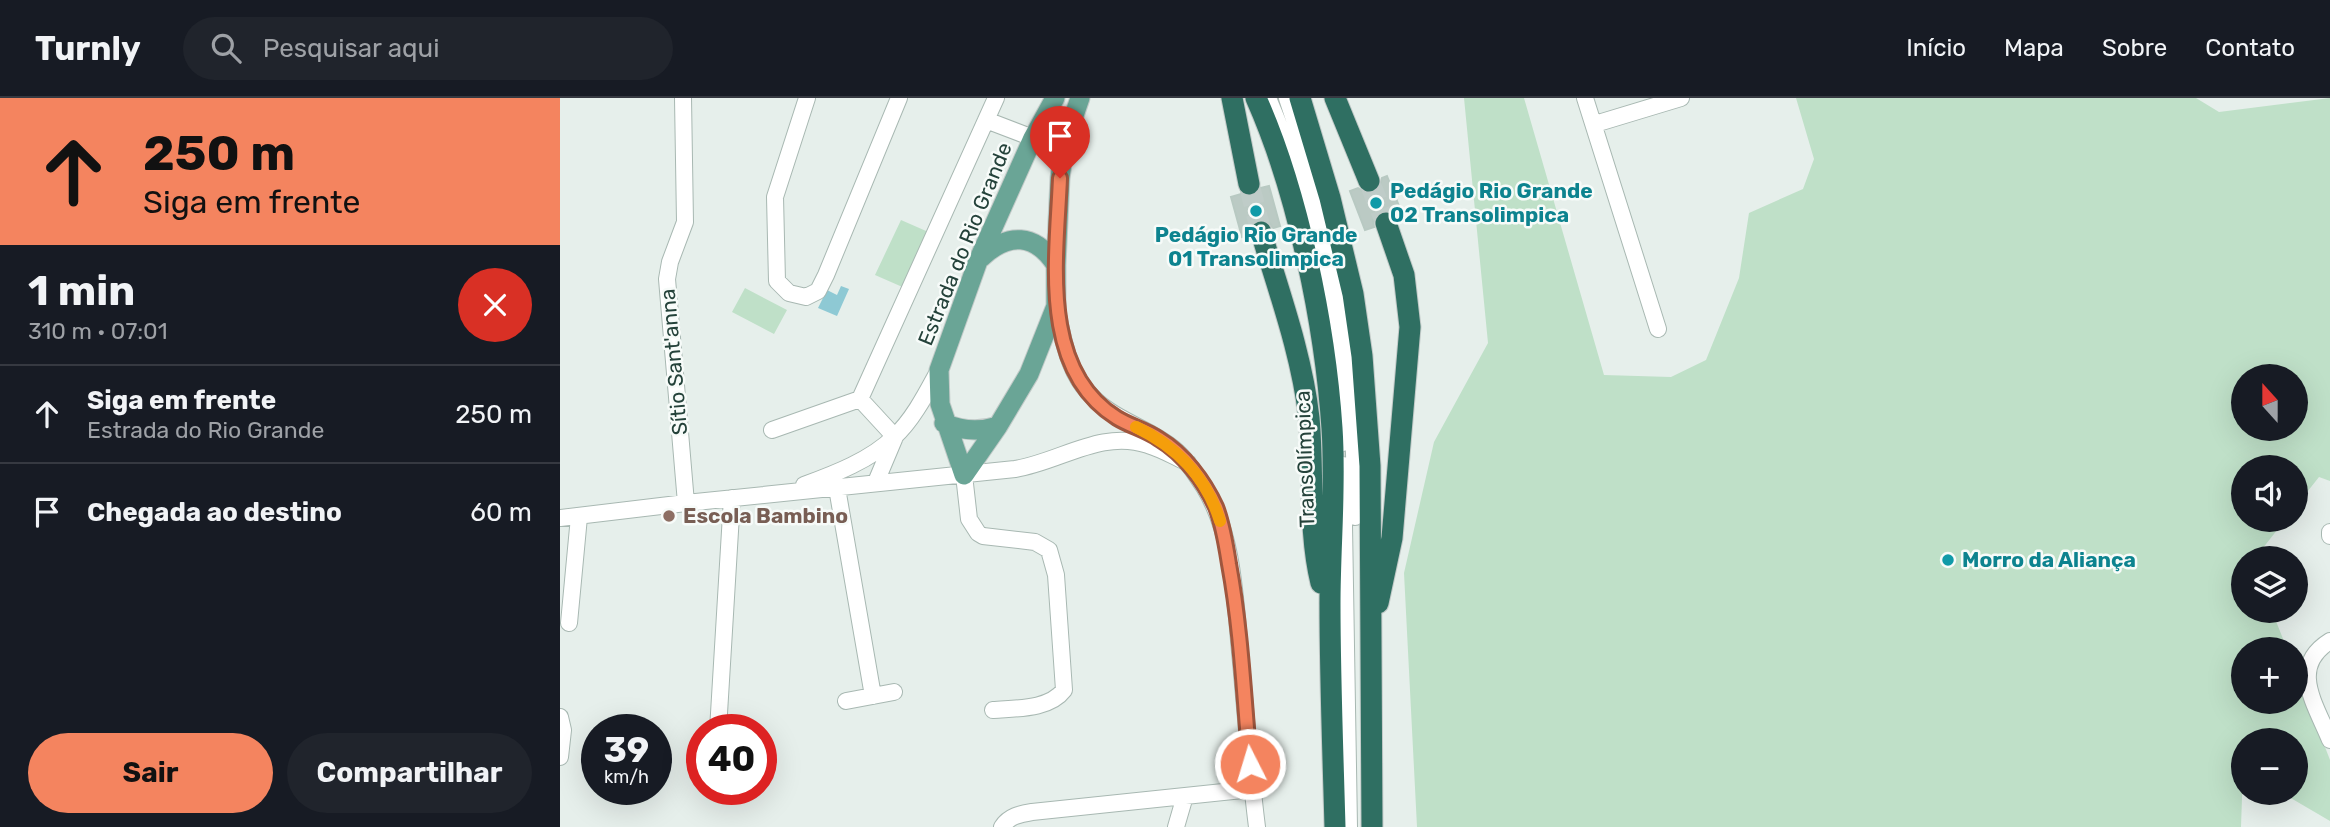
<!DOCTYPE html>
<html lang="pt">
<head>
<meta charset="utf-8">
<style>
	body { margin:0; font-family:Rubik,sans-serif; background:#20242c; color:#f1f3f6; height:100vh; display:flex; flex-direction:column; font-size:26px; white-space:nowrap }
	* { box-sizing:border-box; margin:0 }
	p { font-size:23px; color:#9ea1a6 }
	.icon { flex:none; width:38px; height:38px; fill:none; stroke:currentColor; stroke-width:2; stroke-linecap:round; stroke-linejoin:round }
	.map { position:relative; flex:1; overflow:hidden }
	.side { display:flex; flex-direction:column; background:#171b24; width:560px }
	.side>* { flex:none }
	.hud { background:#f4845f; color:#111; overflow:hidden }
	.needle { width:46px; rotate:339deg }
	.buttons { position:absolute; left:1671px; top:266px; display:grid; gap:14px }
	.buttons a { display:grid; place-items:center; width:77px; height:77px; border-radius:50%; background:#171b24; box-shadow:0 7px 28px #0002; font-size:35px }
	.speed { position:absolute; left:21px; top:616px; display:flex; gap:14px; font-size:35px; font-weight:700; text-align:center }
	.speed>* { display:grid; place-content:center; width:91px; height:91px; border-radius:50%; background:#171b24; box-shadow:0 7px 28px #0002; line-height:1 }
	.speed small { font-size:18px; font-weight:400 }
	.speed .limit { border:10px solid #d22; background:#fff; color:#111 }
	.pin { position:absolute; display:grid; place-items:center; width:60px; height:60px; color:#fff; margin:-72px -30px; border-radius:50% 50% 50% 0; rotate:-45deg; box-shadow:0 0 7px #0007 }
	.pin .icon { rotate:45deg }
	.me { position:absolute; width:77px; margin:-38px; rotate:355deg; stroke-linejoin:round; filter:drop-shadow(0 0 5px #0008) }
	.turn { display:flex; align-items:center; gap:24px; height:147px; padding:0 28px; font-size:32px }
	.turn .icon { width:91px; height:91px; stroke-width:2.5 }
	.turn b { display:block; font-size:49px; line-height:60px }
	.round { display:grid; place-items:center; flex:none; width:74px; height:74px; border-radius:37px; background:#20242c }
	.overview { display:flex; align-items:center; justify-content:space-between; height:119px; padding:0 28px }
	h1 { font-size:42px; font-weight:700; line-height:52px }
	.button { display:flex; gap:14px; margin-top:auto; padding:14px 28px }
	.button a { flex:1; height:80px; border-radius:42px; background:#f4845f; color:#111; font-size:28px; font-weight:700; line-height:80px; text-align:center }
	.button a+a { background:#20242c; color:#f1f3f6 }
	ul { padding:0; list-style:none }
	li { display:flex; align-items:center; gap:21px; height:98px; padding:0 28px; border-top:2px solid #363941 }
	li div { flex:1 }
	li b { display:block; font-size:26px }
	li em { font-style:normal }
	header { display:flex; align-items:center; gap:42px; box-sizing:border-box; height:98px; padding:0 35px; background:#171b24; border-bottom:2px solid #363941 }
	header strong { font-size:33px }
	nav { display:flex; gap:38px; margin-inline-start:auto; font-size:24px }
	.search { width:490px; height:63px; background:#20242c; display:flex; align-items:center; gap:18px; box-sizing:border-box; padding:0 24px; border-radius:38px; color:#9ea1a6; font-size:26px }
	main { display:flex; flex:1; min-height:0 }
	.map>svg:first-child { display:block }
</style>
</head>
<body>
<header>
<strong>Turnly</strong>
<div class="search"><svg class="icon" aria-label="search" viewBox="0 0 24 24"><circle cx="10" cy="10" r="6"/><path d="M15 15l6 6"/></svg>Pesquisar aqui</div>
<nav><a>Início</a><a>Mapa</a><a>Sobre</a><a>Contato</a></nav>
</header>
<main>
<section class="side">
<div class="hud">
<div class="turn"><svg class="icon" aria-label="ahead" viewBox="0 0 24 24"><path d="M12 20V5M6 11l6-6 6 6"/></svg><div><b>250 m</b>Siga em frente</div></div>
</div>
<div class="overview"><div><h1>1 min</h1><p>310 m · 07:01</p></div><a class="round" style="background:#d93025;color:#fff"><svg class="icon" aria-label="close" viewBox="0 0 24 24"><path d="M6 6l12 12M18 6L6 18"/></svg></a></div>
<ul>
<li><svg class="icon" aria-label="ahead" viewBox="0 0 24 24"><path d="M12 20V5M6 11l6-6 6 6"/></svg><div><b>Siga em frente</b><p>Estrada do Rio Grande</p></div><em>250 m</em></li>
<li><svg class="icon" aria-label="arrive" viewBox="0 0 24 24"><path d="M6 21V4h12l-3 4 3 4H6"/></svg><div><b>Chegada ao destino</b></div><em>60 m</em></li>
</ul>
<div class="button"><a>Sair</a><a>Compartilhar</a></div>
</section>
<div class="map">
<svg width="1770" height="729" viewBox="0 0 1770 729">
	<rect width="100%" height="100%" fill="#e6efeb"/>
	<path fill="#bfe0c8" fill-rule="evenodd" d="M904 0H964L1044 277 1111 279 1146 262 1179 180 1189 115 1243 91 1254 61 1236 0H1636L1659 14 1770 0V383L1759 379 1736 408V369H1684V422H1725L1695 460H1684V513H1712L1727 551H1684V604H1736V574L1770 662V723L1722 695H1736V642H1684L1681 729H857L844 475 874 344 928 245ZM1684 278H1736V331H1684Z
		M341 122 373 136 347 191 315 177Z
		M185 190 227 212 214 236 172 214Z"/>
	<path fill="#8ec9d4" d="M281 188 289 191 277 218 258 210 267 192 277 197Z"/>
	<path fill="#bbcac4" stroke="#b8c9c2" stroke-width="2" d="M827 78 843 118 838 120 829 112 821 113 813 122 814 129 805 132 790 93 798 90 807 96 813 95 820 90 822 80Z
		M709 88 720 128 713 130 709 124 698 121 691 126 688 137 682 139 671 99 681 96 692 99 701 90Z"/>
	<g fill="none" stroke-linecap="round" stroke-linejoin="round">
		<path stroke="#bfccc8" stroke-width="21" stroke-dasharray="21 10" stroke-linecap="butt" d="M809 83 826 125
			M689 86 701 134"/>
		<g stroke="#a8b8b2" stroke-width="18">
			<path id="minor" d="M123 0 125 124 110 164 107 181 126 405
				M247 0 215 99 217 183 229 195 246 199 258 193 266 177 339 0
				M708 0C754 107 779 228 783 345
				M727 0C775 138 796 273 795 419
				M1025 0 1098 231
				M426 22 473 40
				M1035 26 1121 0
				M496 208C502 235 506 265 523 288 549 323 584 326 614 351 626 361 635 375 644 389 675 439 675 507 681 564 686 619 690 674 697 729
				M300 301 335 339
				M212 332 300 301 436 0
				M783 367 789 729
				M404 377 409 421 418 435 423 438 475 444 489 452 496 477 504 592C489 612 455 610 433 612
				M316 384 335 339
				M244 387C274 376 311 362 334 339 353 322 367 294 379 272
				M277 390 313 598
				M0 420 126 405 455 371C500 364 541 331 588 347 602 351 615 359 628 365
				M1770 434V438
				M9 525 19 419
				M1770 543C1728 569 1756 607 1770 642
				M286 603 334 594
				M0 619 3 632 0 659
				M158 632 172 400
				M442 729C449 718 460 716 472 714L692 691
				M616 729 625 698"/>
		</g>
		<g stroke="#c2cac8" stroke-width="21">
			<path id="major" d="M421 160C448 134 475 135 496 167
				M384 325C402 333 420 334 438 328
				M404 377 380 306 379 272 418 163 473 40 495 0
				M404 377 438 328 469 276 496 208V167L500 80 505 44 520 0"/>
		</g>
		<g stroke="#c2cac8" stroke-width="23">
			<path id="highway" d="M672 0 689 86
				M696 0C738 94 765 227 772 330 776 389 770 447 770 506 770 580 773 655 775 729
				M740 0 770 100 793 196 802 258 810 368 812 729
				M775 0 809 83
				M701 134C719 194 742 257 749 320 754 374 748 432 761 485
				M818 505 832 440 850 229 844 177 826 125"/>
		</g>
		<use href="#minor" stroke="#fff" stroke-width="16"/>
		<use href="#major" stroke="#6aa596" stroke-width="19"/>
		<use href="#highway" stroke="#2f6f62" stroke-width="21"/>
	</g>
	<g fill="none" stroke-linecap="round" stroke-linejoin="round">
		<g stroke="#9f563e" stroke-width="18">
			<path id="route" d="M500 80C497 157 478 271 557 320 570 328 586 332 599 341 624 356 644 383 656 409 663 427 666 447 669 466 681 531 684 599 690 666"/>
		</g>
		<use href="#route" stroke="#f4845f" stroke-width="12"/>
		<path stroke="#f59e0b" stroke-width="12" d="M576 329C617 349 646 378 660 423"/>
	</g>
	<g fill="#0f9aa8" stroke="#f7fbf9" stroke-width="2.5">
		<circle cx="816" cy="105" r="7"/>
		<circle cx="696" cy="113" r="7"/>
		<circle cx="1388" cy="462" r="7"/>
	</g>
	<circle fill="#8d6e63" stroke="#f7fbf9" stroke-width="2.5" cx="109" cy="418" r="7"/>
	<g text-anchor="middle" stroke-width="5" stroke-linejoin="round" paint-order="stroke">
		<g font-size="21" font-weight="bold" fill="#0d838f" stroke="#f7fbf9" text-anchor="start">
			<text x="830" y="100">Pedágio Rio Grande<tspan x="830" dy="24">02 Transolimpica</tspan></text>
			<text x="696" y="144" text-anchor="middle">Pedágio Rio Grande<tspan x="696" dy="24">01 Transolimpica</tspan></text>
			<text x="1402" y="469">Morro da Aliança</text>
		</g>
		<g font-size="21" fill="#24423a" stroke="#f7fbf9">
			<text transform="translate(405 146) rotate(-68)" y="7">Estrada do Rio Grande</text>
			<text transform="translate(114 264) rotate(-95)" y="7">Sítio Sant'anna</text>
			<text transform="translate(745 361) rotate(-92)" y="7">TransOlímpica</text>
		</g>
		<g font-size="21" font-weight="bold" fill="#785e54" stroke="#f7fbf9" text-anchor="start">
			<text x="123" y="425">Escola Bambino</text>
		</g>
	</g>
</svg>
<div class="buttons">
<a><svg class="needle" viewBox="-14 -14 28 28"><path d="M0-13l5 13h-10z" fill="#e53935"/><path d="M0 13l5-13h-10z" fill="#9ea1a6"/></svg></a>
<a><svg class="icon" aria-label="sound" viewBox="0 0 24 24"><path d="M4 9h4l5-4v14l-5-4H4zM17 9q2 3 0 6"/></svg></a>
<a><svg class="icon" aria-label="layers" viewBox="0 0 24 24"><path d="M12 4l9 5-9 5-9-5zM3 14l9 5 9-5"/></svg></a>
<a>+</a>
<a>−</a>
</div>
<div class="speed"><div>39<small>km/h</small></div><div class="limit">40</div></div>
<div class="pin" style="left:500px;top:80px;background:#d93025"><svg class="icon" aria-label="arrive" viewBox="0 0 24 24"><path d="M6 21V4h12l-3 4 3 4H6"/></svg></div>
<svg class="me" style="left:690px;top:666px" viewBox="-20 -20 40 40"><circle r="17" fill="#f4845f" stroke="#fff" stroke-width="3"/><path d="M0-11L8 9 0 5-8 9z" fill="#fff"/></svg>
</div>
</main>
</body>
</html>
